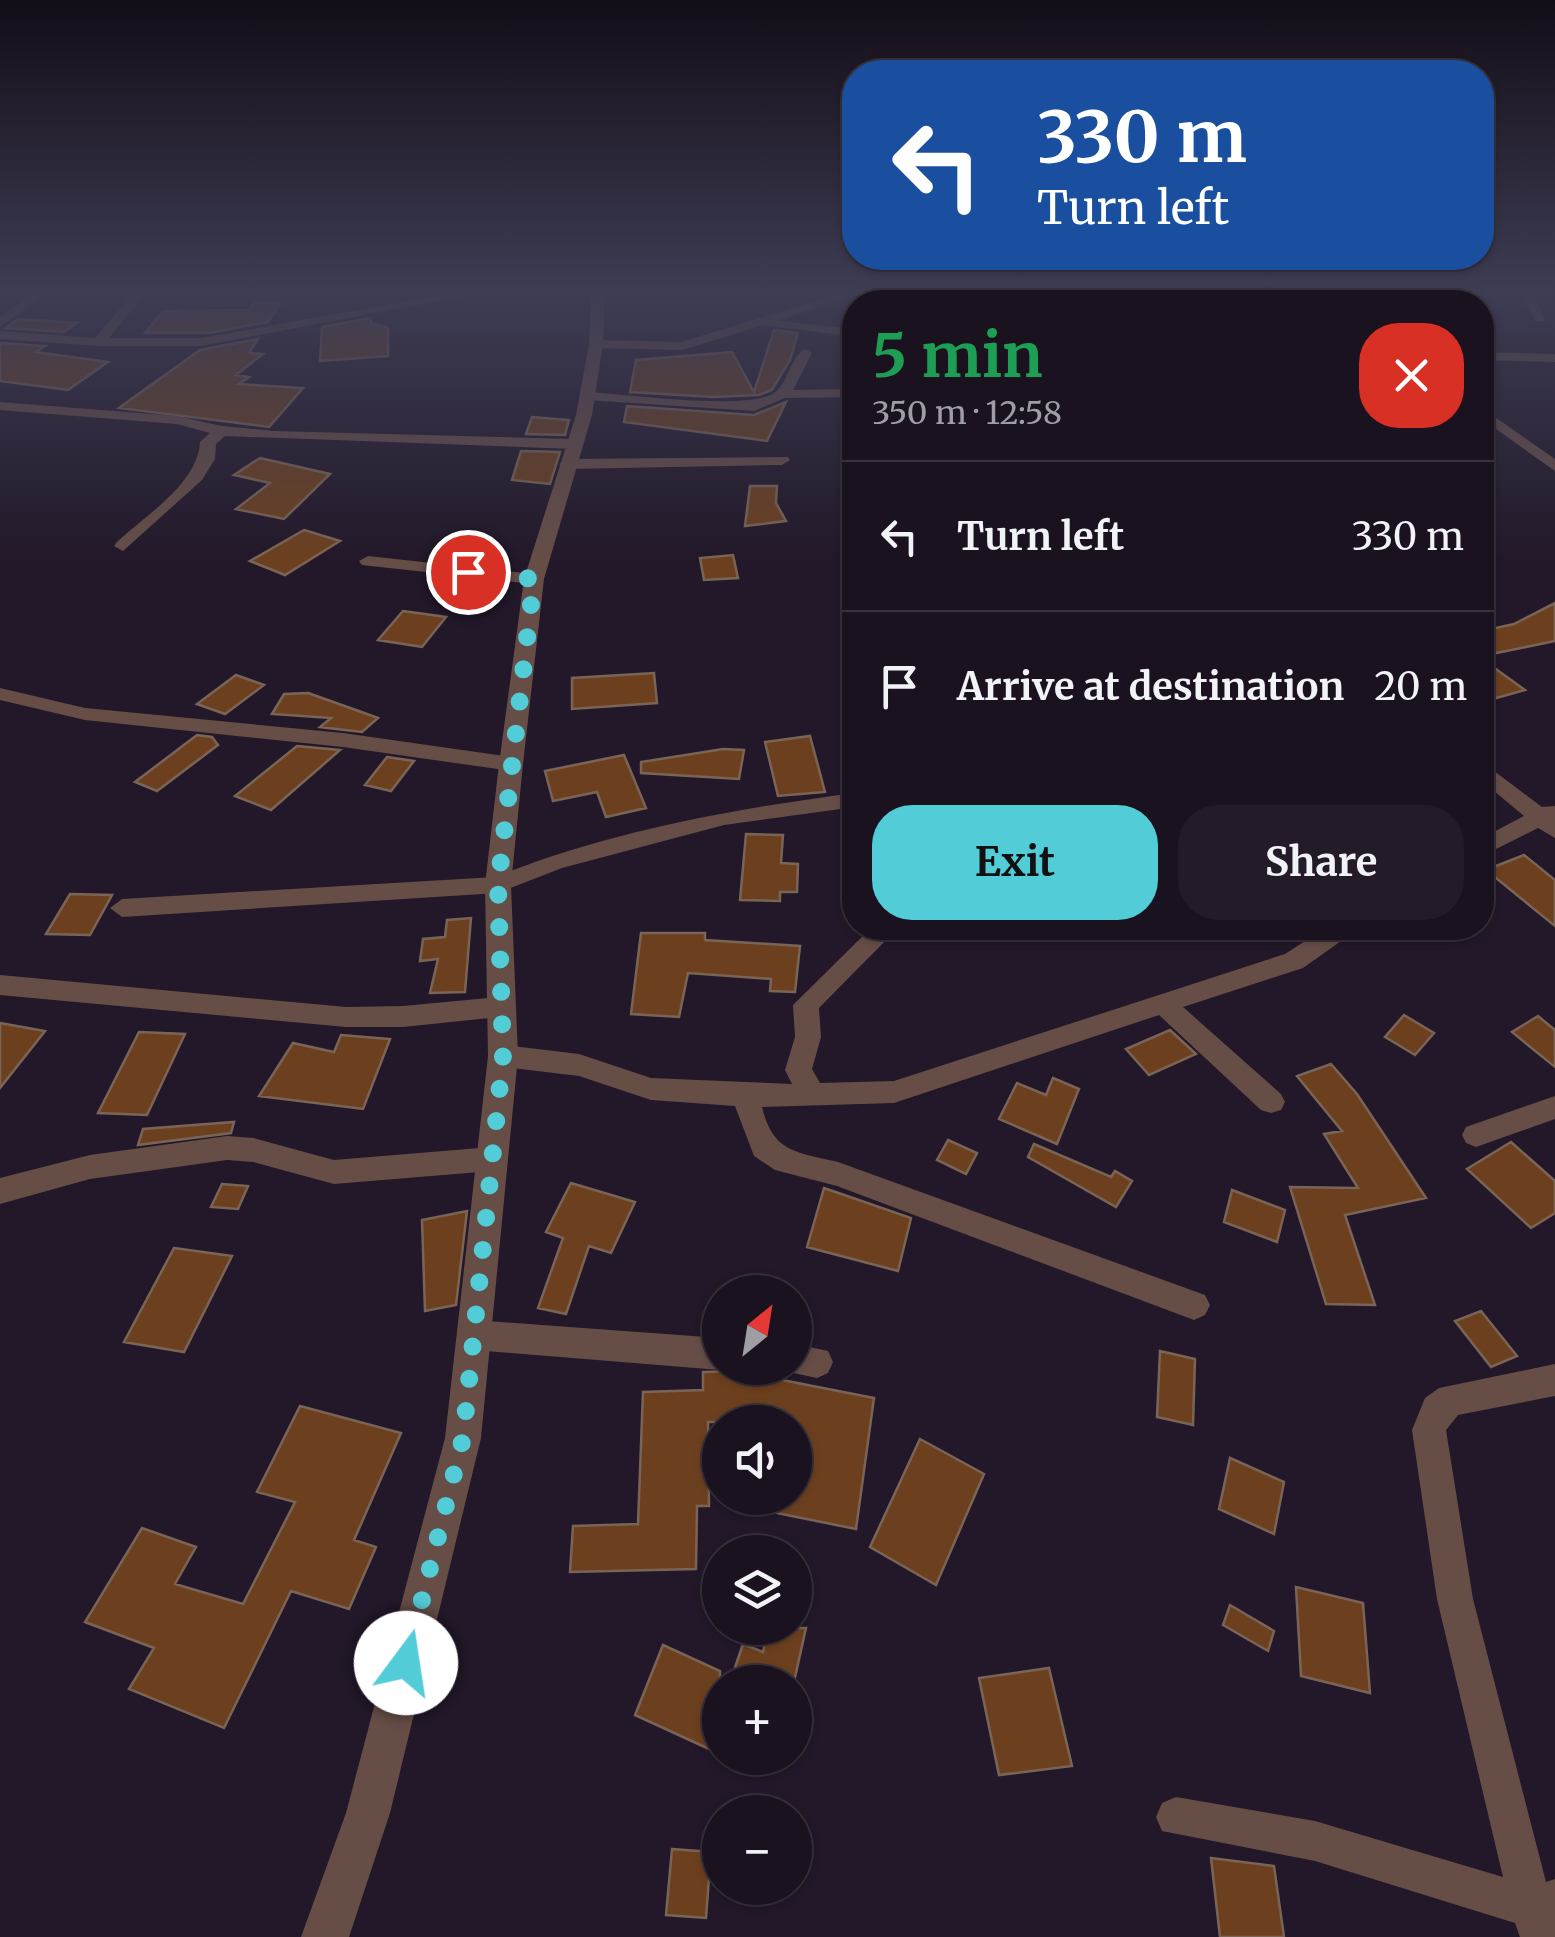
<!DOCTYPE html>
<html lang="en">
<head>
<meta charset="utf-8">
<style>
	body { margin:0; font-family:Merriweather,serif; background:#231b28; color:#f1f3f6; height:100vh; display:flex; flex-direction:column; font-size:38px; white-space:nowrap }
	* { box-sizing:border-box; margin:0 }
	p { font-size:32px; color:#9f9ea4 }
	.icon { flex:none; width:55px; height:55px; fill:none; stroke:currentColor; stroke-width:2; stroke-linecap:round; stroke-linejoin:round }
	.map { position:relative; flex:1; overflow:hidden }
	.details { position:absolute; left:842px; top:290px; width:652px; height:650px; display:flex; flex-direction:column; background:#1a121f; border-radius:40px; box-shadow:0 2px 8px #0004,0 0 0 2px #38323d }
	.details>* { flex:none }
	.hud { position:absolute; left:842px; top:60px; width:652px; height:210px; border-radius:40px; box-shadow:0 2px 8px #0004,0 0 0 2px #38323d; background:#1a4fa0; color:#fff; overflow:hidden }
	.needle { width:65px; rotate:30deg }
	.controls { position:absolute; left:702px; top:1275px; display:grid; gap:20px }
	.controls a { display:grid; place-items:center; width:110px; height:110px; border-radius:50%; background:#1a121f; box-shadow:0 2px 8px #0004,0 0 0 2px #38323d; font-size:50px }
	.pin { position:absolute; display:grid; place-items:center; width:85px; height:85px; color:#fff; margin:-42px; border:5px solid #fff; border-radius:50%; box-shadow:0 2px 10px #0007 }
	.me { position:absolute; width:110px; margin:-55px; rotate:14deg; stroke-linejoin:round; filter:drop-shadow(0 0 8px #0008) }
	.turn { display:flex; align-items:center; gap:35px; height:210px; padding:0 30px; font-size:45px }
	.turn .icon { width:130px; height:130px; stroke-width:2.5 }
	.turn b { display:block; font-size:70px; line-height:85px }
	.round { display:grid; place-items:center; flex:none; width:105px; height:105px; border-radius:40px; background:#231b28 }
	.summary { display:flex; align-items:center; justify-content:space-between; height:170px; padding:0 30px }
	h1 { font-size:60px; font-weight:700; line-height:75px; color:#1e9e55 }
	.button { display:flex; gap:20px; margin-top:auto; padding:20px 30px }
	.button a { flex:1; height:115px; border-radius:40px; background:#52ccd6; color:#111; font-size:40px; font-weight:700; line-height:115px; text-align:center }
	.button a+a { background:#231b28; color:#f1f3f6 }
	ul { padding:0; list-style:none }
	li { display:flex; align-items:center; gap:30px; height:150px; padding:0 30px; border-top:2px solid #38323d }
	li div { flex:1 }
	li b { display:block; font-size:38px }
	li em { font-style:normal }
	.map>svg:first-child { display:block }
</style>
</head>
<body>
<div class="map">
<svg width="1555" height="1937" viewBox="0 0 1555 1937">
	<rect width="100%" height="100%" fill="#221829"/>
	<path fill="#6c401f" stroke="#7a6456" stroke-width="2.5" d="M255 303H280L268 322 210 333H145L163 311 249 310Z
		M370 318 371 323 388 328V356L320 361 322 327Z
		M18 319 77 323 64 332 6 328Z
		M774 330 798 333 790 360 772 390 759 395 713 397 630 392 636 360 732 352 754 392Z
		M258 339 249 353 263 354 236 375 249 377 239 384 303 388 269 427 119 408 200 350Z
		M0 343 45 346 36 352 108 362 68 390 0 381Z
		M786 402 767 441 624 422 627 406 754 415Z
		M532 417 569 420 565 435 526 434Z
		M521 451 560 452 550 484 512 480Z
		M260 458 330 474 284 519 236 509 270 483 234 475Z
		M750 486H777L776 503 786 521 745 526Z
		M304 530 340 541 285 575 250 561Z
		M733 555 738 578 704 580 700 558Z
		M1555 603V641L1482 656V631L1514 624Z
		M403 611 446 617 422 647 378 640Z
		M1482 659 1525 690 1482 702Z
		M654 673 657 703 572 709V678Z
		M236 675 264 685 225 714 197 704Z
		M308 693 367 714 378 718 362 732 320 727 331 718 272 714 284 694Z
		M197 735 212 737 218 745 157 791 135 782Z
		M810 736 825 792 778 796 765 742Z
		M297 746 340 750 271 810 235 796Z
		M723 749 744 750 739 779 641 773V762Z
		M624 755 646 808 606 817 597 792 553 801 545 771Z
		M387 757 414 761 391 791 365 785Z
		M746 834 783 835 781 863 798 864 797 892H780V901L740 900Z
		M1524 855 1555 880V926L1486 870Z
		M70 894 112 895 90 935 46 934Z
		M471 918 465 992 430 993 438 959 420 961 423 939 445 937 447 920Z
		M641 933H705V940L800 946 795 992 770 991 771 979 688 973 679 1017 631 1014Z
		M1404 1015 1434 1033 1415 1055 1385 1037Z
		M1538 1016 1555 1030V1067L1512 1032Z
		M0 1023 45 1031 0 1088Z
		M1170 1030 1196 1054 1149 1075 1126 1049Z
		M139 1032 185 1034 147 1115 98 1113Z
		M341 1035 390 1039 363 1109 259 1096 293 1043 334 1052Z
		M1331 1064 1357 1094 1426 1198 1345 1215 1375 1305 1326 1304 1290 1187 1358 1188 1324 1134 1342 1131 1297 1076Z
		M1053 1078 1079 1089 1057 1144 999 1119 1017 1083 1046 1095Z
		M234 1122 231 1133 138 1145 143 1129Z
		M948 1140 977 1153 966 1174 937 1160Z
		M1511 1142 1555 1181V1213L1531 1228 1467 1169Z
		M1034 1144 1111 1177 1115 1171 1132 1181 1116 1207 1028 1157Z
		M571 1183 635 1202 611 1253 589 1246 566 1314 538 1308 563 1238 546 1232Z
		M222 1184 248 1186 238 1209 211 1207Z
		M824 1188 911 1218 898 1271 807 1247Z
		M1232 1190 1285 1210 1277 1242 1224 1222Z
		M467 1211 456 1305 425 1311 422 1220Z
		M174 1248 232 1256 184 1352 124 1342Z
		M1481 1311 1517 1356 1491 1367 1455 1321Z
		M1160 1351 1195 1359 1193 1425 1157 1417Z
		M737 1371 874 1398 856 1529 752 1508 753 1498H795V1422H708L709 1506H697L696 1569 570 1572 573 1526 638 1524 643 1392 703 1390V1372Z
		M300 1406 401 1433 354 1540 376 1547 349 1609 291 1591 224 1728 129 1689 154 1648 85 1622 142 1528 196 1547 175 1584 243 1604 295 1502 257 1492Z
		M920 1439 984 1474 936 1585 870 1547Z
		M1230 1458 1284 1482 1274 1534 1219 1509Z
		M1296 1587 1363 1603 1370 1693 1301 1676Z
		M1230 1605 1274 1631 1268 1651 1223 1625Z
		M768 1628H806L794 1682H730L743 1644 763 1652Z
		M663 1645 720 1671V1754L635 1715Z
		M1049 1668 1072 1766 999 1775 979 1678Z
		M672 1849 711 1852 706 1918 666 1915Z
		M1211 1858 1274 1866 1284 1937H1220Z"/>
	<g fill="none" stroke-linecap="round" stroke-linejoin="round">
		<path fill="#664e47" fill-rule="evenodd" d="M36 291H50L0 327V317Z
			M135 291H147L109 338H201L465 291H490L201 346H99L0 339V331L95 338Z
			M849 291H867L778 321 855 329V337L764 325 682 350 596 348 589 344 596 340 681 342Z
			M1060 291 1139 298 1145 302H1105L1030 292Z
			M1226 291H1238L1229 302H1217Z
			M1388 291H1400L1406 302H1394Z
			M1520 291H1532L1545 321H1535Z
			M805 349 812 353 793 390 855 389V397L785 398 754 411 587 400 580 396 587 392C626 394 747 411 774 393 789 383 789 358 805 349Z
			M1482 352 1555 354V362L1482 360Z
			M0 402 177 416 222 426 274 431 574 439 582 444 574 449 225 436 216 444 215 459 202 480 123 551 114 546 117 542C146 515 198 483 200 442L210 433 177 424 0 410Z
			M1482 408 1555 459V471L1482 419Z
			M788 457 790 460 782 465 567 469 559 464 567 459Z
			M368 556 534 574 543 579 534 584 362 565 359 561Z
			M0 688 85 708 343 733 511 757 522 764 511 771 343 747 85 720 0 700Z
			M1482 762 1542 807 1555 806V838L1538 828 1482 856V838L1524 816 1482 781Z
			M855 793V807L724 825 562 868 498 893 122 917 110 908 122 899 495 877C611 831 732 809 855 793Z
			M871 928H889L892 934 819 1008 821 1037 812 1069 820 1083 894 1081 1285 954 1325 928H1354L1351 934 1303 968 1183 1007 1281 1094 1285 1102 1281 1110 1271 1113 1261 1110 1159 1015 894 1103 762 1107C773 1153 797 1152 838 1162L1205 1295 1210 1305 1205 1315 1194 1320 837 1186 775 1170 754 1156 735 1106 651 1100 579 1076 503 1067 494 1064 490 1056 494 1048 503 1045 579 1054 651 1078 792 1084 785 1070 795 1037 793 1005Z
			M0 975 346 1007 403 1006 499 997 508 1000 512 1007 508 1014 499 1017 403 1027H346L0 995Z
			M1555 1096V1119L1476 1147 1466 1143 1462 1135 1466 1127Z
			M227 1136 253 1138 334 1160 492 1147 502 1150 506 1159 502 1168 492 1171 334 1184 253 1162 227 1160 90 1179 0 1204V1178L90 1155Z
			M474 1320 720 1338V1368H725L720 1370 474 1350 463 1346 458 1335 463 1324Z
			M795 1344 828 1351 833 1362 828 1373 817 1378 784 1371 782 1368H795Z
			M1555 1364V1396L1458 1415 1446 1430 1473 1599 1546 1882 1555 1879V1937H1520L1515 1923 1315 1861 1162 1831 1156 1817 1162 1803 1176 1797 1315 1821 1503 1877 1437 1599 1412 1430 1425 1398 1439 1388Z"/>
		<path fill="#664e47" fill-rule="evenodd" d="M591 291H605L603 344 592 415 544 579 523 764 511 885 518 1056 481 1438 390 1813 349 1937H301L346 1813 445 1438 488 1056 485 885 499 764 524 579 576 415 589 344Z"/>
	</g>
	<linearGradient id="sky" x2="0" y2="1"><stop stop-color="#130d17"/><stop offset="0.52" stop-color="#3e3d54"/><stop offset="1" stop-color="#3e3d54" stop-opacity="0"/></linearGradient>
	<rect width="1555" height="562" fill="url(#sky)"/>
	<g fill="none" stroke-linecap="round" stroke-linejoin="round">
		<path stroke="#52ccd6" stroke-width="18" stroke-dasharray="0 32.4" d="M406 1663 463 1438 503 1056 498 885 534 579 468 572"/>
	</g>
</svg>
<div class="controls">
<a><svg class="needle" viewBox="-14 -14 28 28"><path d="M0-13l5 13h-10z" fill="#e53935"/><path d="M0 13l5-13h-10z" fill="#9f9ea4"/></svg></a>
<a><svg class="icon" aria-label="sound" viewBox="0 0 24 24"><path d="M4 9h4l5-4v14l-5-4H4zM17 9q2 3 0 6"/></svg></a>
<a><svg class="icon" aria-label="layers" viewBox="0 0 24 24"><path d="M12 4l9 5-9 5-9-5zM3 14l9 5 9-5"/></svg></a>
<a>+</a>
<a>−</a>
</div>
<div class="pin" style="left:468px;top:572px;background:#d93025"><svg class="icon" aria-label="arrive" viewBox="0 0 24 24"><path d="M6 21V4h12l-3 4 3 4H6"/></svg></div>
<svg class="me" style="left:406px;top:1663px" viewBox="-20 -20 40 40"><circle r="19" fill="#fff"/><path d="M0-13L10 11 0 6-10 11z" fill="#52ccd6"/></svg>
<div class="hud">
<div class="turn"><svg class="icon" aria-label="left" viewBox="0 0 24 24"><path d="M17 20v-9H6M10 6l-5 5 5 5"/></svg><div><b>330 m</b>Turn left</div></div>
</div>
<section class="details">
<div class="summary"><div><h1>5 min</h1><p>350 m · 12:58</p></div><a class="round" style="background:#d93025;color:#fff"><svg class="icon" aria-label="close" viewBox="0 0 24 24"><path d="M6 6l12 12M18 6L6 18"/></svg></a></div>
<ul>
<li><svg class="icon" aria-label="left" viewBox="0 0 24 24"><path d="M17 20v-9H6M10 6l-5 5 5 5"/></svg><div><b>Turn left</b></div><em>330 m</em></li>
<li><svg class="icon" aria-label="arrive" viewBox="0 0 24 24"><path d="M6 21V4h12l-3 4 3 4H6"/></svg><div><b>Arrive at destination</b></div><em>20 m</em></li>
</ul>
<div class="button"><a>Exit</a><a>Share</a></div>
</section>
</div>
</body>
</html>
